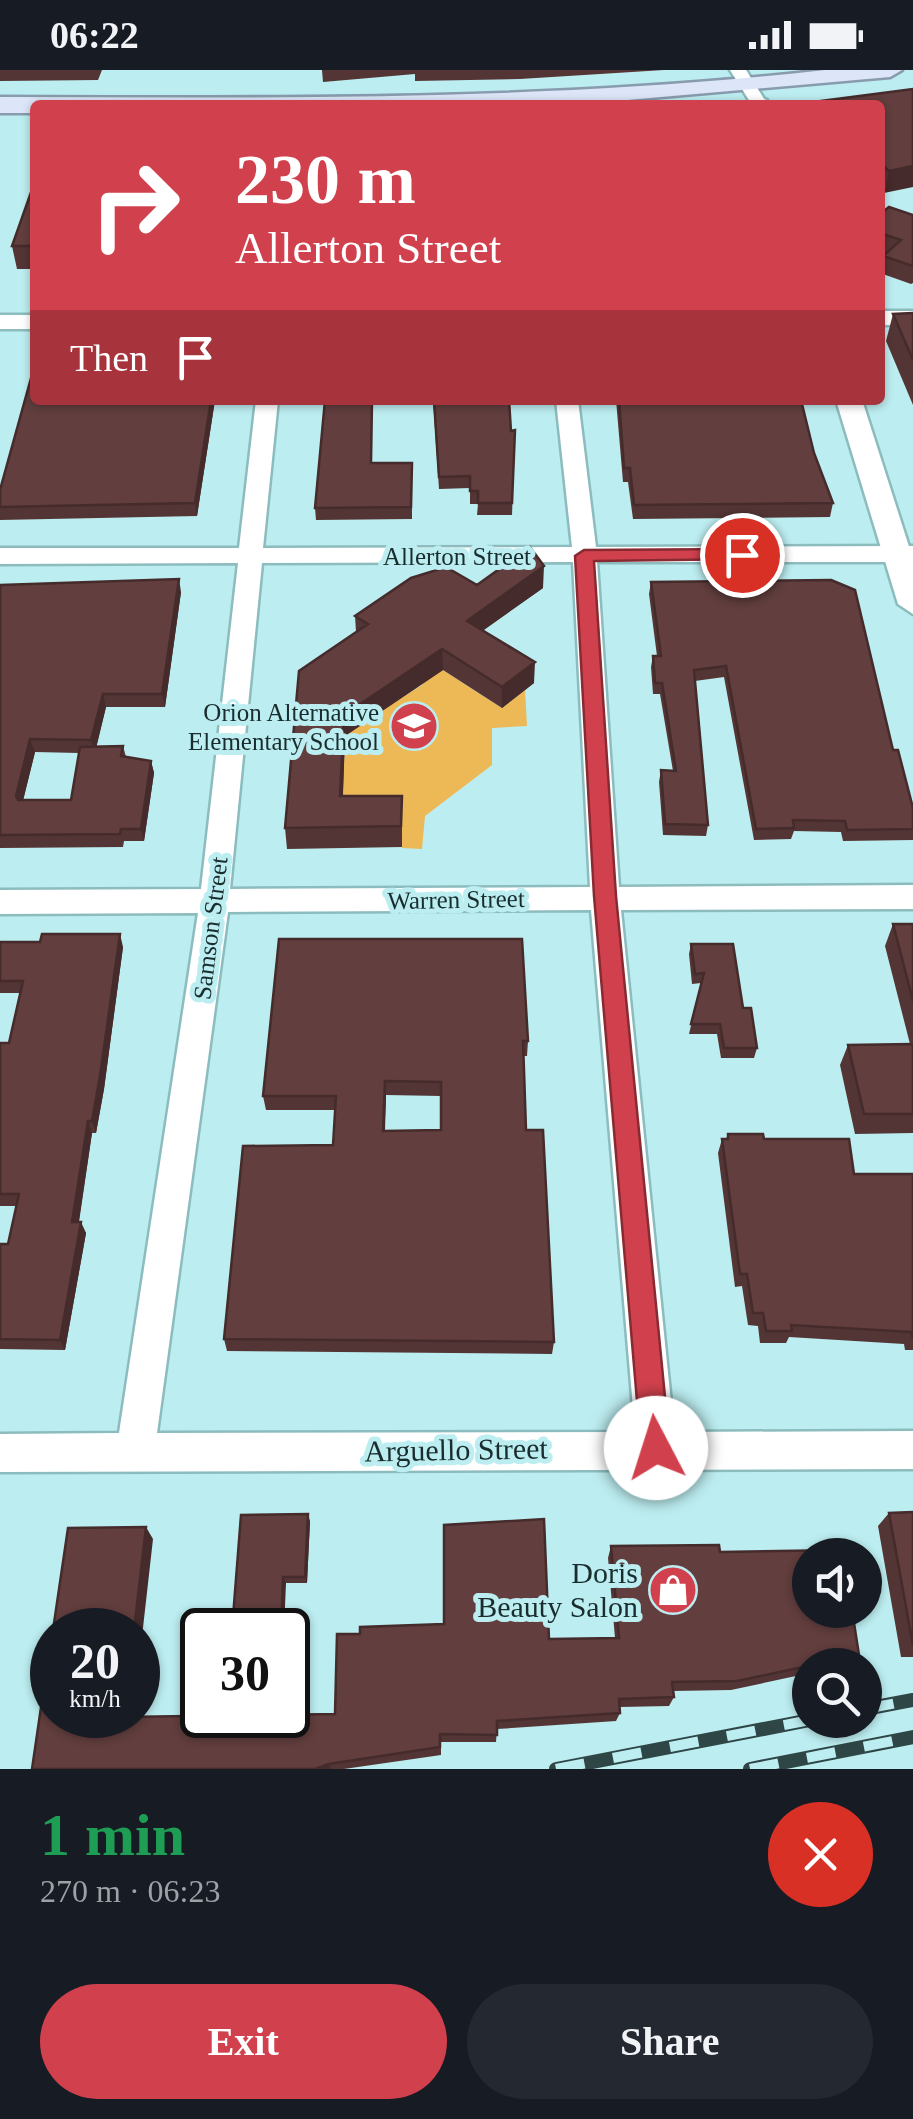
<!DOCTYPE html>
<html lang="en">
<head>
<meta charset="utf-8">
<style>
	body { margin:0; font-family:"Times New Roman",serif; background:#242831; color:#f1f3f6; height:100vh; display:flex; flex-direction:column; font-size:38px; white-space:nowrap }
	* { box-sizing:border-box; margin:0 }
	p { font-size:32px; color:#9ea1a6 }
	.icon { flex:none; width:55px; height:55px; fill:none; stroke:currentColor; stroke-width:2; stroke-linecap:round; stroke-linejoin:round }
	.map { position:relative; height:1699px; overflow:hidden }
	.panel { display:flex; flex-direction:column; background:#171b24; flex:1 }
	.panel>* { flex:none }
	.top-card { position:absolute; left:30px; top:30px; width:855px; height:305px; border-radius:10px; box-shadow:0 2px 8px #0004; background:#d1414d; color:#fff; overflow:hidden }
	.controls { position:absolute; left:792px; top:1468px; display:grid; gap:20px }
	.controls a { display:grid; place-items:center; width:90px; height:90px; border-radius:50%; background:#171b24; box-shadow:0 2px 8px #0004; font-size:50px }
	.speed { position:absolute; left:30px; top:1538px; display:flex; gap:20px; font-size:50px; font-weight:700; text-align:center }
	.speed>* { display:grid; place-content:center; width:130px; height:130px; border-radius:50%; background:#171b24; box-shadow:0 2px 8px #0004; line-height:1 }
	.speed small { font-size:25px; font-weight:400 }
	.speed .limit { border:5px solid #111; border-radius:15px; background:#fff; color:#111 }
	.pin { position:absolute; display:grid; place-items:center; width:85px; height:85px; color:#fff; margin:-42px; border:5px solid #fff; border-radius:50%; box-shadow:0 2px 10px #0007 }
	.me { position:absolute; width:110px; margin:-55px; rotate:355deg; stroke-linejoin:round; filter:drop-shadow(0 0 8px #0008) }
	.turn { display:flex; align-items:center; gap:35px; height:210px; padding:0 40px; font-size:45px }
	.turn .icon { width:130px; height:130px; stroke-width:2.5 }
	.turn b { display:block; font-size:70px; line-height:85px }
	.then { display:flex; align-items:center; height:95px; padding:0 40px; background:#0003; gap:20px; font-size:38px }
	.round { display:grid; place-items:center; flex:none; width:105px; height:105px; border-radius:52px; background:#242831 }
	.summary { display:flex; align-items:center; justify-content:space-between; height:170px; padding:0 40px }
	h1 { font-size:60px; font-weight:700; line-height:75px; color:#1e9e55 }
	.primary-button { display:flex; gap:20px; margin-top:auto; padding:20px 40px }
	.primary-button a { flex:1; height:115px; border-radius:60px; background:#d1414d; color:#fff; font-size:40px; font-weight:700; line-height:115px; text-align:center }
	.primary-button a+a { background:#242831; color:#f1f3f6 }
	.status { display:flex; justify-content:space-between; align-items:center; height:70px; padding:0 50px; background:#171b24; direction:ltr }
	.status svg { height:28px; fill:currentColor }
	.map>svg:first-child { display:block }
</style>
</head>
<body>
<div class="status"><b>06:22</b><svg viewBox="0 0 49 12"><path d="M0 12V9h3v3zM5 12V6h3v6zM10 12V3h3v9zM15 12V0h3v12zM26 1h20v11H26zM47 4h2v5h-2z"/></svg></div>
<div class="map">
<svg width="913" height="1699" viewBox="0 0 913 1699">
	<rect width="100%" height="100%" fill="#bcedf0"/>
	<path fill="#edb856" d="M435 595 502 638 525 620 527 656 492 658V695L425 746 422 779 402 778V747L343 728 345 663 422 615Z"/>
	<g fill="none" stroke-linecap="round" stroke-linejoin="round">
		<g stroke="#8cbcbe" stroke-width="5">
			<path id="minor" d="M730 0H746L768 35H752Z
				M256 330H278L263 478 572 477 556 330H578L596 477 913 476V492H597L619 817 913 815V839L621 840 674 1362 913 1361V1399L0 1402V1364L119 1363 198 843 0 844V820L201 819 238 493 0 494V478H239ZM573 492 590 817 230 819 262 493ZM591 840 635 1362 157 1363 228 842Z"/>
		</g>
		<g stroke="#8cbcbe" stroke-width="5">
			<path id="tertiary" d="M760 28 767 30 770 35H750Z
				M880 241H913V255H880Z
				M0 245H35V259H0Z
				M836 330H862L913 489V544L898 534Z"/>
		</g>
		<g stroke="#899bae" stroke-width="5">
			<path id="primary" d="M825 0H902L890 7 570 35H35V43H0V27C275 28 552 31 825 0Z"/>
		</g>
		<use href="#minor" fill="#fff" fill-rule="evenodd"/>
		<use href="#tertiary" fill="#fff" fill-rule="evenodd"/>
		<use href="#primary" fill="#dce6f8" fill-rule="evenodd"/>
		<g stroke="#2f4647" stroke-width="14">
			<path id="rail" d="M865 1639 913 1630
				M556 1699 810 1650
				M750 1699 913 1667"/>
		</g>
		<use href="#rail" stroke="#bcedf0" stroke-width="10" stroke-dasharray="29" stroke-linecap="butt"/>
	</g>
	<path fill="#543535" fill-rule="evenodd" d="M0 0H102L98 10 0 11Z
		M322 0H664L520 9 415 11V4L323 12Z
		M913 19 884 123 880 119V35H805L806 33Z
		M35 111V199H17L12 176Z
		M880 144 913 145V213L911 214 880 203 883 186 885 184 880 182Z
		M913 243V335L886 271 893 244Z
		M35 330H215L197 446 0 450V420Z
		M433 330 511 361 515 360 512 445H477L478 434H470V418L439 419Z
		M616 330H801L814 383 833 433 830 447 633 449 628 412H623Z
		M372 393H412V449L316 450 315 438Z
		M651 512 893 680 913 738V770L843 771 841 762 794 761 791 769 754 770 724 607 695 611 708 755 706 766 663 765 659 712 661 700 673 701 660 624H653L651 597 653 586H657L649 524Z
		M0 515 181 522 165 637H106L96 677 123 676 126 687 151 691 154 703 144 771H124L123 777 0 778ZM35 682 79 683 71 730H23Z
		M477 515 543 518 483 560 534 613 502 638 443 600 345 666 343 726H402V777L287 779 285 758 356 562 355 546Z
		M893 854H913V1063L855 1064 840 995 848 975 910 974 885 876Z
		M279 869 528 971 527 986H523L526 1060 554 1272 552 1284 227 1281 224 1269 333 1075 335 1040H266L263 1026ZM386 1025 441 1026V1060L385 1061Z
		M0 872 123 877 104 1019 96 1063H92L79 1152 86 1163 65 1280 0 1279V1174H8L16 1136H0V973H9L20 923H0Z
		M691 874 743 938 757 978 754 988H721L717 964H689L701 913 692 914 689 884Z
		M728 1064 764 1069 854 1104H913V1280H905L904 1274 789 1267 786 1273H760L758 1256 748 1255 742 1216 735 1217 718 1083 722 1069H726Z
		M913 1442V1587H901L878 1456 889 1443Z
		M310 1451 307 1513H286L232 1560Z
		M611 1476 720 1482 859 1585 850 1594 810 1595V1603L731 1620 673 1621 674 1627 669 1636 620 1637V1643L616 1651 497 1659 496 1672H441V1685L344 1699H32L52 1645H132V1647L335 1644 549 1569 615 1568 608 1488Z"/>
	<path fill="#452b2b" d="M913 96V117L884 123 889 101Z
		M211 330H215L197 446 195 433Z
		M544 496 543 518 467 572V551Z
		M179 509 181 522 165 637 162 624Z
		M442 579 443 600 345 666 342 747 340 726 344 645Z
		M535 592 534 613 502 638V617Z
		M103 624 106 637 95 683 91 670Z
		M30 669 35 682 21 739 16 726Z
		M151 691 154 703 144 771 141 759Z
		M120 864 123 877 104 1019 96 1063 92 1051Z
		M385 1011 386 1025 384 1075 383 1061Z
		M88 1051 92 1063 77 1163 72 1152Z
		M81 1152 86 1163 65 1280 60 1270Z
		M308 1444 310 1451 307 1513 305 1507Z
		M146 1457 153 1469 138 1602V1560H134Z
		M283 1507 286 1513 284 1560H281Z
		M329 1694 331 1699H315Z"/>
	<path fill="#623e3e" stroke="#452b2b" stroke-width="2.5" fill-rule="evenodd" d="M913 19V96L889 101 880 93V35H808L806 33Z
		M716 32 718 35H673Z
		M35 111V176H12Z
		M889 137 913 145V196L883 186 901 170 880 163V144Z
		M913 243V290L893 244Z
		M33 301H35V330H211L195 433 0 437V420Z
		M325 330H372L371 393H412L411 437 315 438Z
		M434 330H509L511 361 515 360 512 433H478V421H470V406L439 407Z
		M619 330H801L814 383 833 433 634 435 630 398H624Z
		M530 477 544 496 467 551 535 592 502 617 442 579 344 645 340 726H402L401 756 285 758 299 601 368 554 355 546 411 508 446 497 477 515Z
		M179 509 162 624H103L91 670 30 669 16 726 18 730H71L80 677 123 676 121 686 151 691 141 759H121L120 764 0 765V515Z
		M831 510 855 520 893 680H898L913 738V759L847 760 845 751 793 750 794 758 756 759 726 596 694 600 708 755 665 754 661 700 676 701 662 613H655L653 586H661L651 512Z
		M893 854H913V931Z
		M42 864H120L100 1006 92 1051H88L72 1152H81L60 1270 0 1269V1174H8L19 1124H0V973H9L23 911H0V872H40Z
		M279 869H522L528 971H523L526 1060H543L554 1272 224 1269 243 1076 333 1075 336 1026H263ZM385 1011 441 1012V1060L383 1061Z
		M691 874H733L743 938H751L757 978H724L720 954H691L704 903 695 904Z
		M913 974V1044H864L848 975Z
		M728 1064H763L764 1069H849L854 1104H913V1268L911 1262 791 1255 792 1261H766L763 1243H753L747 1204H740L722 1069H728Z
		M913 1442V1576L889 1443Z
		M308 1444 305 1507H283L281 1560H232L241 1445Z
		M544 1449 549 1569 619 1568 611 1476 719 1475 720 1482 842 1480 843 1485H810V1540H852L859 1585 737 1611 672 1612 674 1627 619 1629 620 1643 497 1651V1665L440 1664V1677L329 1694 315 1699H32L52 1562V1645H124L123 1647 335 1644 337 1564H360V1557L444 1554V1455Z
		M146 1457 134 1560H53L68 1458Z"/>
	<path fill="#d1414d" stroke="#882a32" stroke-width="2.5" d="M742 479 751 485 749 489 594 491 616 826 670 1378 666 1388 656 1393 645 1388 641 1378 594 826 575 486 584 480Z"/>
	<defs>
		<g id="school-disc" transform="scale(2.5)"><circle r="9.5" fill="#d1414d" stroke="#bcedf0"/><path d="M0-5L7-2L0 1L-7-2ZM-4 1L0 2.5L4 1V4Q0 6-4 4Z" fill="#fff"/></g>
		<g id="shop-disc" transform="scale(2.5)"><circle r="9.5" fill="#d1414d" stroke="#bcedf0"/><path d="M-5-2.5h2.3a2.7 3.5 0 0 1 5.4 0H5L5.5 6h-11ZM-1.5-2.5h3a1.5 2.3 0 0 0-3 0Z" fill="#fff"/></g>
	</defs>
	<g fill-rule="evenodd">
		<use href="#school-disc" x="414" y="656"/>
		<use href="#shop-disc" x="673" y="1520"/>
	</g>
	<g text-anchor="middle" stroke-width="10" stroke-linejoin="round" paint-order="stroke">
		<g font-size="25" fill="#1a2d2e" stroke="#bcedf0">
			<text x="457" y="495">Allerton Street</text>
			<text transform="translate(456 829) rotate(-1)" y="9">Warren Street</text>
			<text transform="translate(210 858) rotate(-83)" y="9">Samson Street</text>
		</g>
		<g font-size="25" fill="#1a2d2e" stroke="#bcedf0" text-anchor="end">
			<text x="379" y="651">Orion Alternative<tspan x="379" dy="29">Elementary School</tspan></text>
		</g>
		<g font-size="30" fill="#1a2d2e" stroke="#bcedf0">
			<text transform="translate(456 1380) rotate(-1)" y="10">Arguello Street</text>
		</g>
		<g font-size="30" fill="#1a2d2e" stroke="#bcedf0" text-anchor="end">
			<text x="638" y="1513">Doris<tspan x="638" dy="34">Beauty Salon</tspan></text>
		</g>
	</g>
</svg>
<div class="controls">
<a><svg class="icon" aria-label="sound" viewBox="0 0 24 24"><path d="M4 9h4l5-4v14l-5-4H4zM17 9q2 3 0 6"/></svg></a>
<a><svg class="icon" aria-label="search" viewBox="0 0 24 24"><circle cx="10" cy="10" r="6"/><path d="M15 15l6 6"/></svg></a>
</div>
<div class="speed"><div>20<small>km/h</small></div><div class="limit">30</div></div>
<div class="pin" style="left:742px;top:485px;background:#d93025"><svg class="icon" aria-label="arrive" viewBox="0 0 24 24"><path d="M6 21V4h12l-3 4 3 4H6"/></svg></div>
<svg class="me" style="left:656px;top:1378px" viewBox="-20 -20 40 40"><circle r="19" fill="#fff"/><path d="M0-13L10 11 0 6-10 11z" fill="#d1414d"/></svg>
<div class="top-card">
<div class="turn"><svg class="icon" aria-label="right" viewBox="0 0 24 24"><path d="M7 20v-9h11M14 6l5 5-5 5"/></svg><div><b>230 m</b>Allerton Street</div></div>
<div class="then">Then<svg class="icon" aria-label="arrive" viewBox="0 0 24 24"><path d="M6 21V4h12l-3 4 3 4H6"/></svg></div>
</div>
</div>
<section class="panel">
<div class="summary"><div><h1>1 min</h1><p>270 m · 06:23</p></div><a class="round" style="background:#d93025;color:#fff"><svg class="icon" aria-label="close" viewBox="0 0 24 24"><path d="M6 6l12 12M18 6L6 18"/></svg></a></div>
<div class="primary-button"><a>Exit</a><a>Share</a></div>
</section>
</body>
</html>
